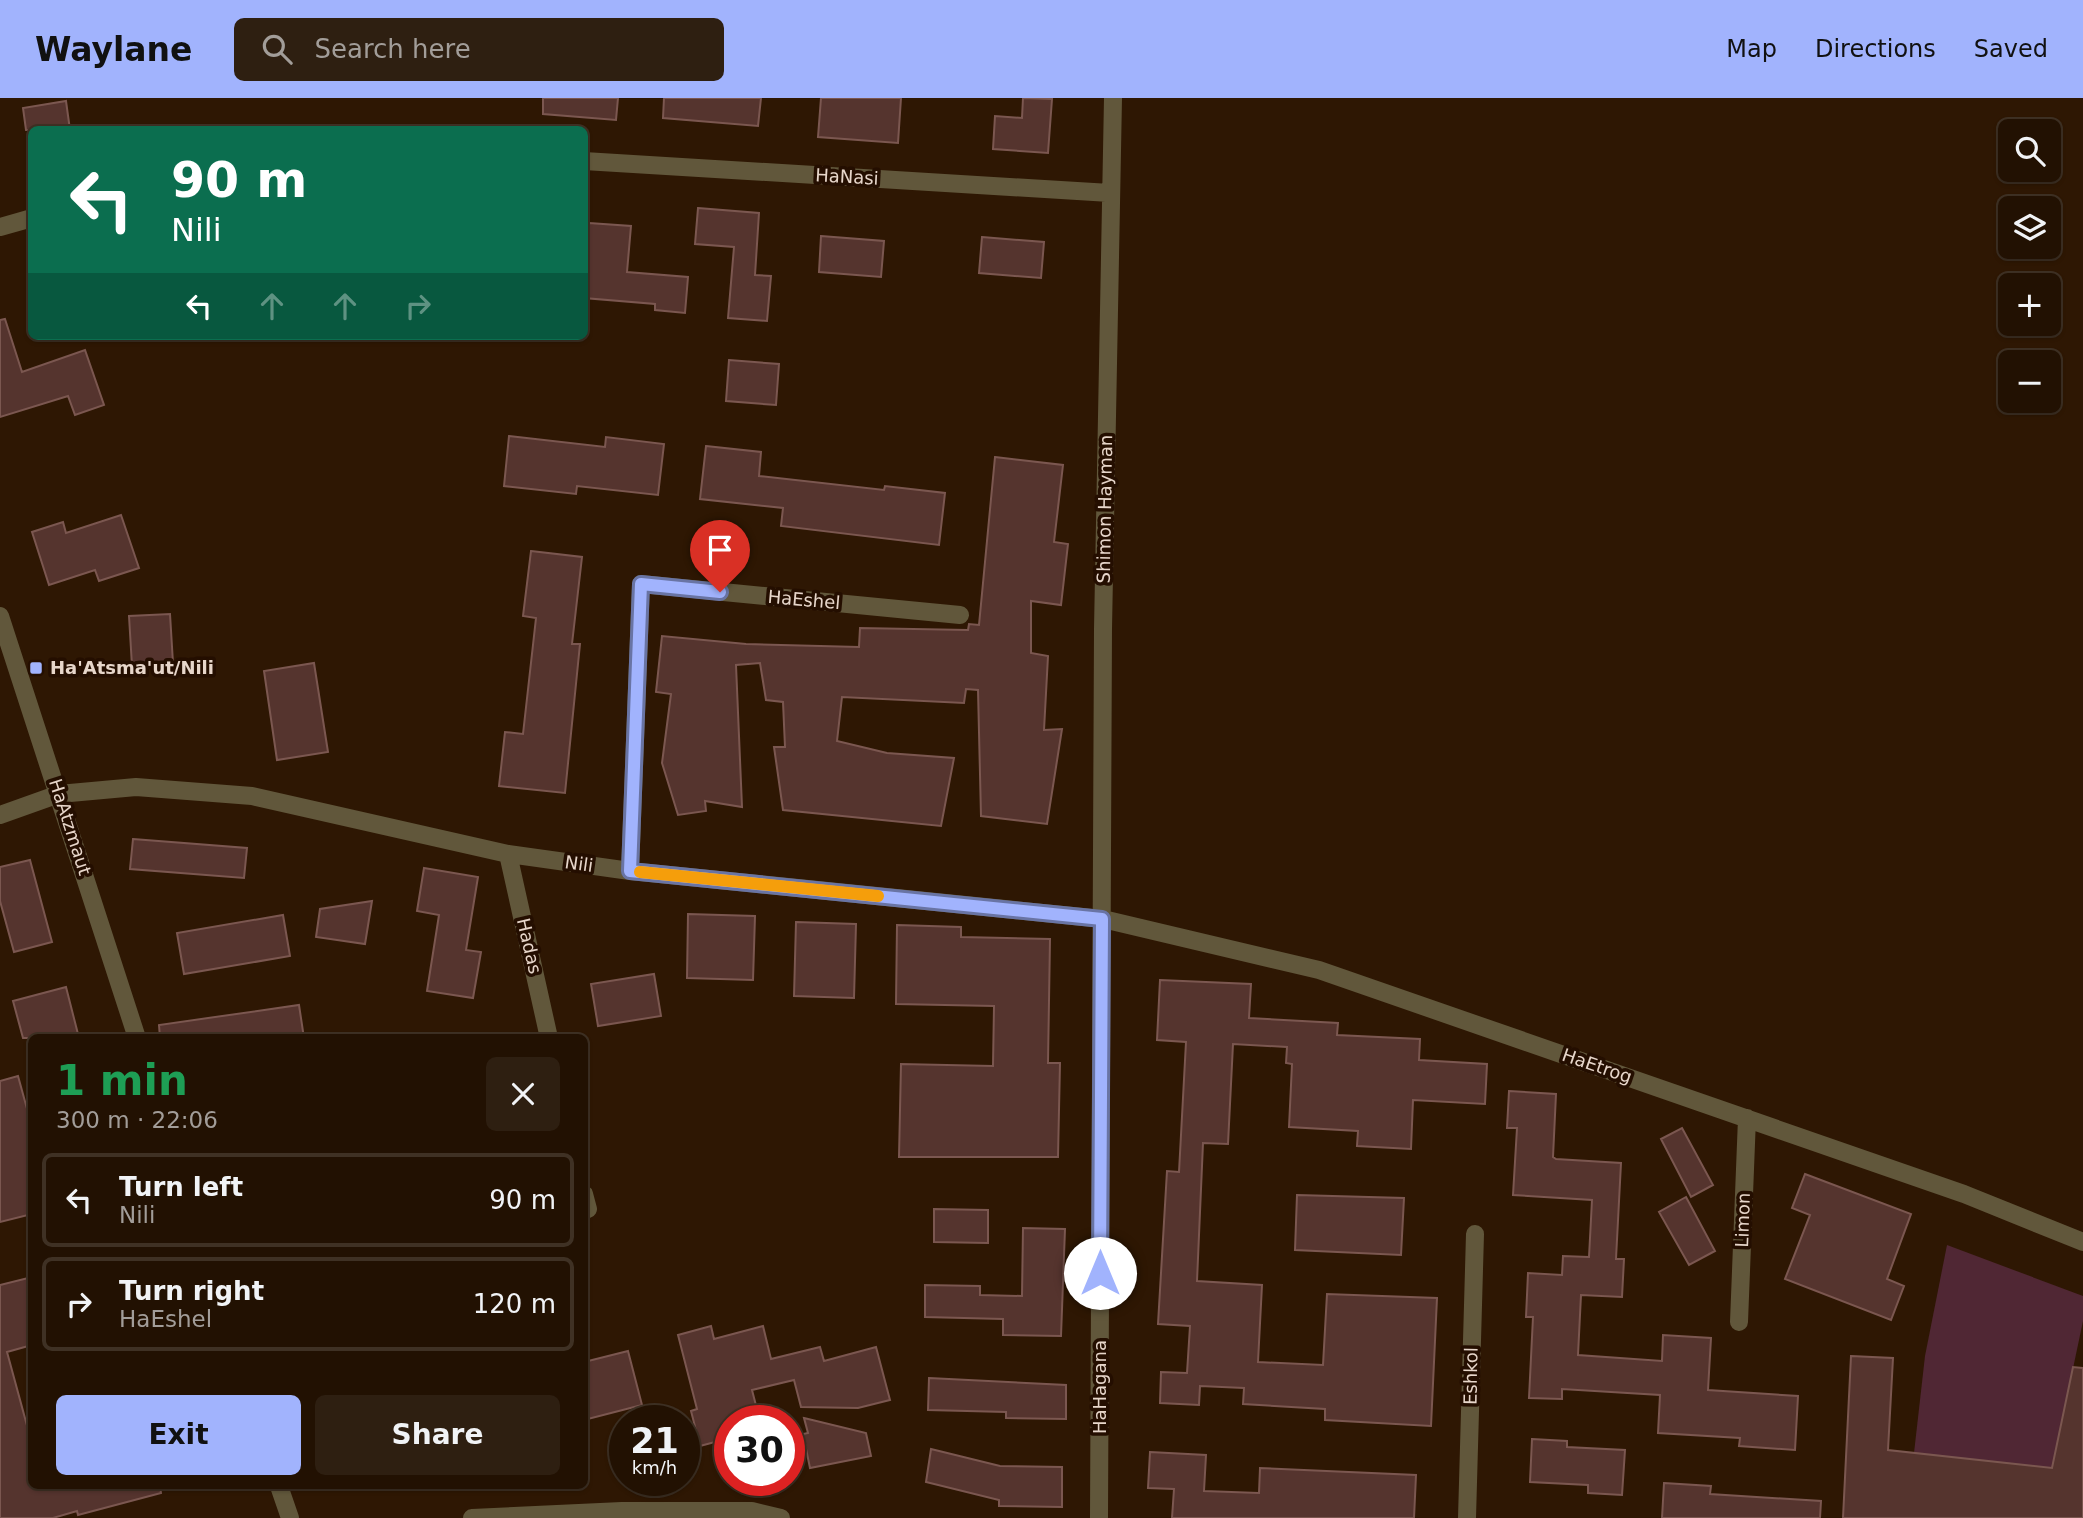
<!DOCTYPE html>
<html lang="en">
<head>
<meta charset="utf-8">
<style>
	body { margin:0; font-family:"DejaVu Sans",sans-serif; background:#2e1f11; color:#f1f3f6; height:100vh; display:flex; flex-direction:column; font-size:26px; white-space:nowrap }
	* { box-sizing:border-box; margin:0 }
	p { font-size:23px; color:#a29d99 }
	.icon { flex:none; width:38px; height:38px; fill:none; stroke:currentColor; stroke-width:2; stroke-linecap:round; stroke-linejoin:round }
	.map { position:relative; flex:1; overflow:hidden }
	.side { position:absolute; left:28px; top:936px; width:560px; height:455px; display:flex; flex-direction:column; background:#221102; border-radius:10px; box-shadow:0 2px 5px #0004,0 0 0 2px #3f3124 }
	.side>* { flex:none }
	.banner { position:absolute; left:28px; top:28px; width:560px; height:214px; border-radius:10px; box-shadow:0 2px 5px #0004,0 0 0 2px #3f3124; background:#0b6e4f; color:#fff; overflow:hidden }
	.controls { position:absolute; left:1998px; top:21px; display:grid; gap:14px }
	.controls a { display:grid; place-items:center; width:63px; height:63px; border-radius:10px; background:#221102; box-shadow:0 2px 5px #0004,0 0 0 2px #3f3124; font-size:35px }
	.speed { position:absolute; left:609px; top:1307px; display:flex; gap:14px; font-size:35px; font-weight:700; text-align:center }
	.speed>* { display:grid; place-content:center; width:91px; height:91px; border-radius:50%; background:#221102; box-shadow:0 2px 5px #0004,0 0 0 2px #3f3124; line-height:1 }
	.speed small { font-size:18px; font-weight:400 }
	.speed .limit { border:10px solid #d22; background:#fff; color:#111 }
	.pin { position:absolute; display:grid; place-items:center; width:60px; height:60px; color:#fff; margin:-72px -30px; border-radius:50% 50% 50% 0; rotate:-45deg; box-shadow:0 0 7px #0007 }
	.pin .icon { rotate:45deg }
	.me { position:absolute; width:77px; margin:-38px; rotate:0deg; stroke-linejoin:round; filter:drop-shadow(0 0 5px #0008) }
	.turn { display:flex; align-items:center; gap:24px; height:147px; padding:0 28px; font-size:32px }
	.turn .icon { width:91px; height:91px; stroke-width:2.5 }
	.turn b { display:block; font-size:49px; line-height:60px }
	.lanes { display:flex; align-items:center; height:66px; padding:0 28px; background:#0003; justify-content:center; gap:35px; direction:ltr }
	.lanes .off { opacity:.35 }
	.round { display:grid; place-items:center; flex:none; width:74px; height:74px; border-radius:10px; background:#2e1f11 }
	.summary { display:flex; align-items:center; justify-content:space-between; height:119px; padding:0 28px }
	h1 { font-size:42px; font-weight:700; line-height:52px; color:#1e9e55 }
	.action { display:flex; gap:14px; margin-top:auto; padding:14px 28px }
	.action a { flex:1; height:80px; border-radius:10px; background:#a1b3fd; color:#111; font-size:28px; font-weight:700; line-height:80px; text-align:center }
	.action a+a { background:#2e1f11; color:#f1f3f6 }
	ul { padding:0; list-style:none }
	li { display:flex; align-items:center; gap:21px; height:94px; margin:0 14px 10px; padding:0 14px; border:4px solid #3f3124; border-radius:10px }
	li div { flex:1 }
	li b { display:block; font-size:26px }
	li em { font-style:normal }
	header { display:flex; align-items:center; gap:42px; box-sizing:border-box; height:98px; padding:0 35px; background:#a1b3fd; color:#111 }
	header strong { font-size:33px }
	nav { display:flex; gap:38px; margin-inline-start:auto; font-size:24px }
	.search { width:490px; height:63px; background:#2e1f11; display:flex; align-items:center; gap:18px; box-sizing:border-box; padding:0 24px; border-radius:10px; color:#a29d99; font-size:26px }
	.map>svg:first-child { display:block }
</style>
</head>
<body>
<header>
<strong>Waylane</strong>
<div class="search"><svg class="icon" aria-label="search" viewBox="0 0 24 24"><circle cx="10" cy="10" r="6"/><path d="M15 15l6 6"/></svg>Search here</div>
<nav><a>Map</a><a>Directions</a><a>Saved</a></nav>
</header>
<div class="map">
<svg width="2083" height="1420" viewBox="0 0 2083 1420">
	<rect width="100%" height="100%" fill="#2e1703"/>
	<path fill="#502734" d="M1947 1147 2083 1198V1223L2052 1370 1914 1355 1925 1258Z"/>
	<path fill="#55342e" stroke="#7b5750" stroke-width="2" d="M543 0H618L616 22 543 16Z
		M664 0H761L758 28 663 20Z
		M821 0H901L898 45 818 39Z
		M1023 0 1052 1 1048 55 993 51 995 18 1022 20Z
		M66 3 70 32H26L23 10Z
		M698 110 759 115 755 177 771 178 767 223 728 220 734 149 695 146Z
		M589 125 631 128 627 174 688 179 685 215 655 212V206L584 200Z
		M821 138 884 143 881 179 819 174Z
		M982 139 1044 144 1041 180 979 175Z
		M5 221 22 274 85 252 104 307 75 317 68 298 0 319V222Z
		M729 262 779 266 776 307 726 303Z
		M509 338 605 349 606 339 664 346 658 397 577 388 576 396 504 388Z
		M706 348 761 354 759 378 884 392 885 388 945 395 939 447 781 428 783 410 700 401Z
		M995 359 1063 367 1054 444 1068 446 1061 507 1031 503V555L1048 558 1044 632 1062 631 1047 726 981 718 978 592 966 591 964 605 842 599 837 643 887 655 954 660 941 728 783 712 774 649H785L783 604 766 602 760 565 736 567 742 709 705 703 706 713 678 717 662 665 671 596 656 594 662 538 746 546 859 549 860 530 968 532 969 526 979 527Z
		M121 417 139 470 99 483 95 472 49 487 32 434 63 424 66 435Z
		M531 453 582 459 572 546H580L565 695 499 688 505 634 523 636 536 520 523 518Z
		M170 516 173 565 132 568 129 518Z
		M314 565 328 654 277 662 264 573Z
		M133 741 247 750 244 780 130 771Z
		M30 762 52 844 14 854 0 803V769Z
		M424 770 478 779 466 852 481 854 473 900 427 893 439 817 417 813Z
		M372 803 365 846 316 839 320 811Z
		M688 816 755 818 753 882 687 880Z
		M283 817 290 858 184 876 177 835Z
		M796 824 856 826 854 900 794 898Z
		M897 827 961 829V839L1050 841 1048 965H1060L1058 1059H899L901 966 993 968 994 908 896 906Z
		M654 876 661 918 598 928 591 886Z
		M1160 882 1251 886 1249 920 1338 925 1337 937 1420 941 1419 962 1487 966 1485 1006 1413 1002 1411 1051 1357 1048 1358 1033 1289 1029 1292 966 1286 965 1287 949 1233 946 1228 1046 1203 1045 1197 1183 1262 1187 1258 1264 1323 1267 1327 1196 1437 1200 1431 1328 1325 1322V1311L1243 1306 1244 1290 1200 1288 1199 1307 1160 1305 1161 1274 1187 1275 1190 1228 1158 1226 1167 1073 1179 1074 1186 944 1157 942Z
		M66 889 79 940H23L13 903Z
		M299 907 304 940H160L159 927Z
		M18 978 32 1029V1116L0 1124V983Z
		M1509 993 1556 996 1553 1059 1556 1061 1621 1065 1616 1161H1624L1622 1199 1581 1197 1578 1257 1662 1263 1663 1237 1711 1240 1708 1292 1798 1298 1795 1352 1739 1348 1740 1340 1658 1335 1660 1297 1562 1291V1301L1529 1300 1533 1219H1526L1528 1175 1562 1177 1563 1158 1589 1159 1592 1102 1513 1097 1517 1030H1507Z
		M1682 1030 1713 1087 1691 1099 1661 1041Z
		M1805 1076 1911 1116 1887 1181 1904 1188 1891 1222 1785 1181 1810 1117 1792 1110Z
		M1297 1097 1404 1100 1401 1157 1295 1152Z
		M1686 1099 1715 1153 1689 1167 1659 1114Z
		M934 1111 988 1112V1145L934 1144Z
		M1023 1130 1065 1131 1061 1238 1003 1237V1221L925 1219V1187L980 1188V1197L1022 1198Z
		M32 1179V1247L7 1254 32 1346V1388H160L161 1395 78 1417 77 1413 53 1420H0V1187Z
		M711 1228 714 1241 763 1228 771 1261 820 1249 824 1263 876 1249 890 1302 858 1310 801 1309 794 1282 752 1292 760 1323H730V1340L700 1348 691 1313 697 1311 678 1237Z
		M628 1253 642 1307 584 1322V1264Z
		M1851 1258 1893 1260 1888 1352 2052 1370 2073 1269 2083 1270V1420H1843Z
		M929 1280 1066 1287V1321L1006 1320V1314L928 1312Z
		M804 1320 866 1335 871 1358 810 1370 803 1336 808 1335Z
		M1532 1341 1567 1343V1349L1625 1352 1622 1397 1588 1395V1387L1530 1384Z
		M931 1351 1000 1368 1062 1369V1409L999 1408V1402L926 1384Z
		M1150 1354 1206 1357 1204 1393 1259 1395 1260 1370 1416 1377 1414 1420H1172L1174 1391 1148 1390Z
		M1664 1385 1711 1388 1710 1396 1821 1403 1820 1420H1662Z"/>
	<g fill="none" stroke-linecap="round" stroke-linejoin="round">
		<path stroke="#61573b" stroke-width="18" d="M584 63 1110 95
			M0 129 32 120
			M0 518 137 940
			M0 717 59 696 136 689 252 698 508 756 630 773 1103 821 1319 872 1964 1096 2083 1144
			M508 756 549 940
			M630 773 641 486 960 517
			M584 1096 588 1111
			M1739 1224 1747 1020
			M279 1388 290 1420
			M472 1420 622 1413H752L781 1420
			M1099 1420 1103 531 1113 0
			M1467 1420 1475 1136"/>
	</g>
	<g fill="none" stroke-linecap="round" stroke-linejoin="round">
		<g stroke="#6974a4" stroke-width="18">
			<path id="route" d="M720 494 641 486 630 773 1102 821 1100 1175"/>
		</g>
		<use href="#route" stroke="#a1b3fd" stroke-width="12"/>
		<path stroke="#f59e0b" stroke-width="12" d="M640 774 878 798"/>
	</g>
	<rect fill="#a1b3fd" stroke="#240e00" stroke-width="2.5" x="29" y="563" width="14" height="14" rx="3.5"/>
	<g text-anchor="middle" stroke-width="7" stroke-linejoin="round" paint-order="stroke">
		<g font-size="18" fill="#e7d6ca" stroke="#240e00">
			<text transform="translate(847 79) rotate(3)" y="6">HaNasi</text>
			<text transform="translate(1105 411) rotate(-89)" y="6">Shimon Hayman</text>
			<text transform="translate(804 502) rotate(5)" y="6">HaEshel</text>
			<text transform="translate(70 729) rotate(72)" y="6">HaAtzmaut</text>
			<text transform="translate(579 766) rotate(8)" y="6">Nili</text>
			<text transform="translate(529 848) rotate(77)" y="6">Hadas</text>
			<text transform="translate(1597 968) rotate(19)" y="6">HaEtrog</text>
			<text transform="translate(1743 1122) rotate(-88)" y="6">Limon</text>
			<text transform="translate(1471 1278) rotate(-89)" y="6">Eshkol</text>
			<text transform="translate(1100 1289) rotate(-90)" y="6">HaHagana</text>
		</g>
		<g font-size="18" font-weight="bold" fill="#e7d6ca" stroke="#240e00" text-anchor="start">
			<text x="50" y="576">Ha'Atsma'ut/Nili</text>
		</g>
	</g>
</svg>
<div class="controls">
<a><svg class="icon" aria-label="search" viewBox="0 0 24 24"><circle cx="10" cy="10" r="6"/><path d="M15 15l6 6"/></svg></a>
<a><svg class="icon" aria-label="layers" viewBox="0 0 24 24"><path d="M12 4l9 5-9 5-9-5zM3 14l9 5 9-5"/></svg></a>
<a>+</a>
<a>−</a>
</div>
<div class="speed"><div>21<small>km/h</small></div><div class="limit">30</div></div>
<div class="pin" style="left:720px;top:494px;background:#d93025"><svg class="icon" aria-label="arrive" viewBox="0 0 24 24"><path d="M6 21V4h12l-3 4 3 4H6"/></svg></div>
<svg class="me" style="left:1100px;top:1175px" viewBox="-20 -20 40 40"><circle r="19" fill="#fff"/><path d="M0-13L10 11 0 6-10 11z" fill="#a1b3fd"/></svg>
<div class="banner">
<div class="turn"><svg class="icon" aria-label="left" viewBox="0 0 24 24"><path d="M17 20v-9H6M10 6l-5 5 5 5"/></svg><div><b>90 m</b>Nili</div></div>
<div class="lanes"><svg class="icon" aria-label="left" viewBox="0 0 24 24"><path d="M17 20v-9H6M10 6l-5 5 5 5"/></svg><svg class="icon off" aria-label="ahead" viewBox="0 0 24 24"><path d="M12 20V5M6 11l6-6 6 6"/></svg><svg class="icon off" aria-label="ahead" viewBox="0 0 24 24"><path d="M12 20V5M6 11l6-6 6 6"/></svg><svg class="icon off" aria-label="right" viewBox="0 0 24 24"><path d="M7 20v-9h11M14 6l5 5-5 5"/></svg></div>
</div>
<section class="side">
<div class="summary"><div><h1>1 min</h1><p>300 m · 22:06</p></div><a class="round"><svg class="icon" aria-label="close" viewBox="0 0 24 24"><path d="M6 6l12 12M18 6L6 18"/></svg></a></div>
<ul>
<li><svg class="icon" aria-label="left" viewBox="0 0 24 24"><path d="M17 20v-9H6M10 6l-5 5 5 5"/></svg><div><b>Turn left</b><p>Nili</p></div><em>90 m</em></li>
<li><svg class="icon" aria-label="right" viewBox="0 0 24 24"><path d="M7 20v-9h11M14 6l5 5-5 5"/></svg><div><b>Turn right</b><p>HaEshel</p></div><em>120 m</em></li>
</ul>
<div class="action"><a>Exit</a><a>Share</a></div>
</section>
</div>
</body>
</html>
